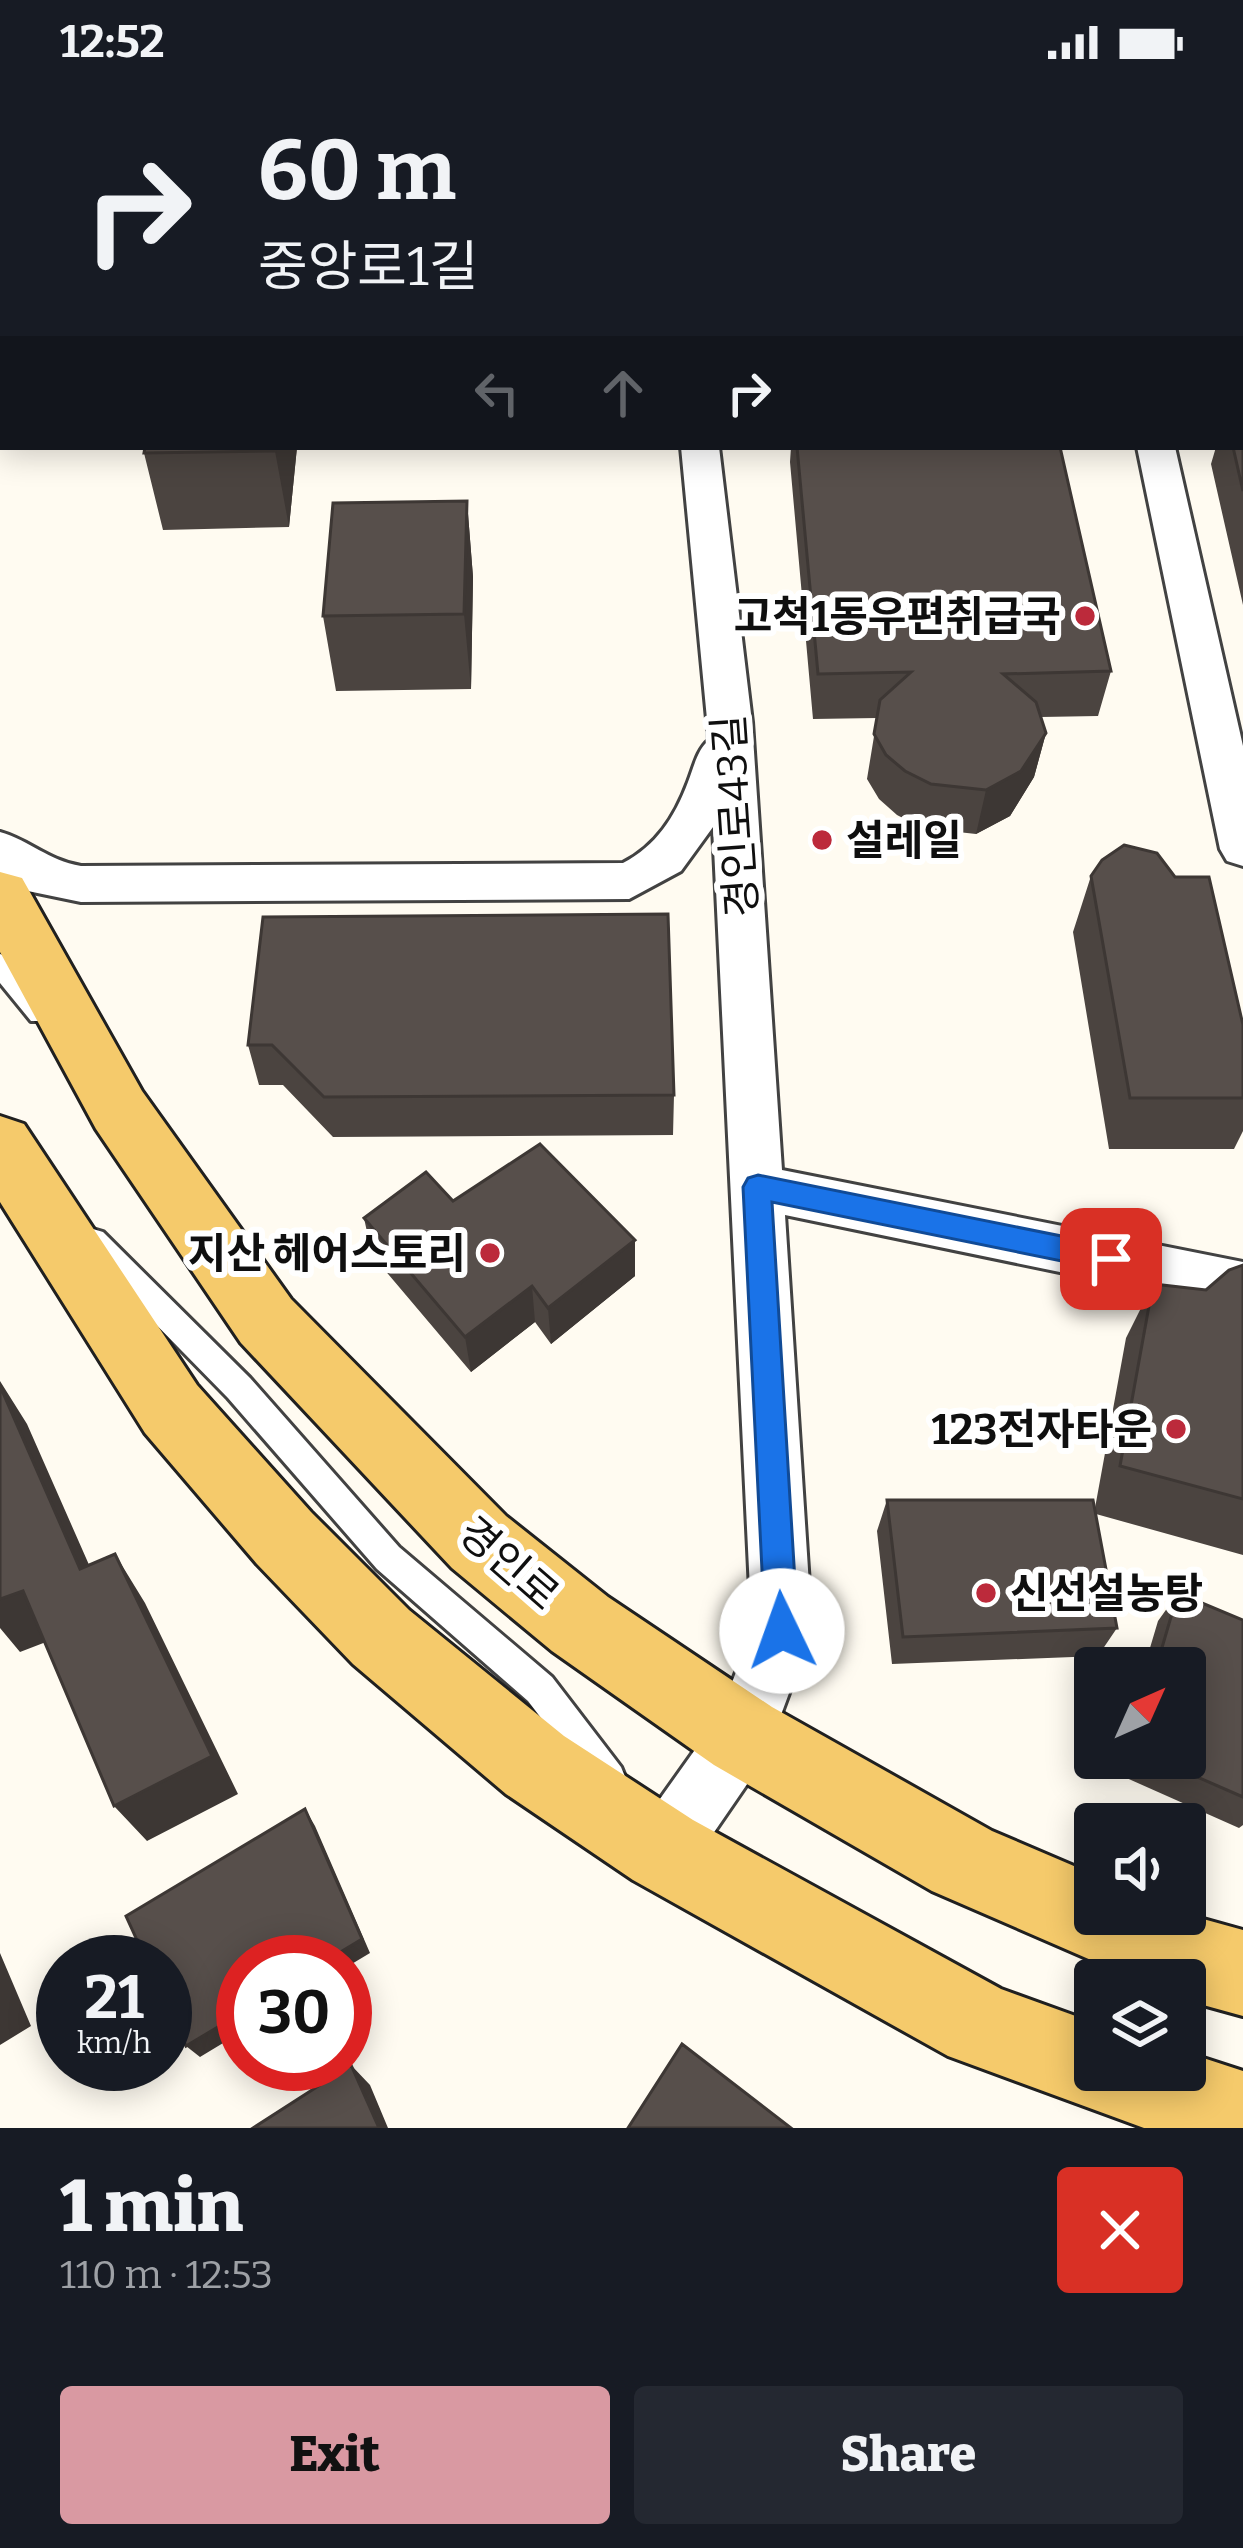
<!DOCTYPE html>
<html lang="en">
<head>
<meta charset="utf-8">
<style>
	body { margin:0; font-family:Bitter,"Noto Sans KR",serif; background:#242831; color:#f1f3f6; height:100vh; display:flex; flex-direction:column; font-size:45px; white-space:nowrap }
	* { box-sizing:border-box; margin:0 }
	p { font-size:39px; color:#9ea1a6 }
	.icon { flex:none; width:66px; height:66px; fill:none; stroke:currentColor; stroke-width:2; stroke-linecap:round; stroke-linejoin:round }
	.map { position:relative; height:2044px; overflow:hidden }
	.drawer { display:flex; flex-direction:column; background:#171b24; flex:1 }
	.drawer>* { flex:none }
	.top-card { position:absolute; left:0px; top:0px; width:1245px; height:366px; box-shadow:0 6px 30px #0003; background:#171b24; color:#f1f3f6; overflow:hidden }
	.needle { width:78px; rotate:45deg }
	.fabs { position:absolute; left:1074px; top:1563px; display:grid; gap:24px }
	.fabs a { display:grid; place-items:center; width:132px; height:132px; border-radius:12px; background:#171b24; box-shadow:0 6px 30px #0003; font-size:60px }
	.speed { position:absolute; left:36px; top:1851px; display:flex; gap:24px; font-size:60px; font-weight:700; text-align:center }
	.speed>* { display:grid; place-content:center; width:156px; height:156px; border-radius:50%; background:#171b24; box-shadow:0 6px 30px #0003; line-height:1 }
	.speed small { font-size:30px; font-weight:400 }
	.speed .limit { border:18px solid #d22; background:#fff; color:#111 }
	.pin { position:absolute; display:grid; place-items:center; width:102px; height:102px; color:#fff; margin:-51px; border-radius:24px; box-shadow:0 6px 18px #0006 }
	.me { position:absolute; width:132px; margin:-66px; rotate:357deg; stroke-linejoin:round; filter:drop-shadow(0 0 9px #0008) }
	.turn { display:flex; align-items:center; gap:42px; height:252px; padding:0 60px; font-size:54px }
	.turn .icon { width:156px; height:156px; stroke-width:2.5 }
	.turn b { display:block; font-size:84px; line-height:102px }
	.lanes { display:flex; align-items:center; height:114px; padding:0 60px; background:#0003; justify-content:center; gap:60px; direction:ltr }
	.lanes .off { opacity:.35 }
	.round { display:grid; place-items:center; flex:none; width:126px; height:126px; border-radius:12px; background:#242831 }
	.summary { display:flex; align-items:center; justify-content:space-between; height:204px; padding:0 60px }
	h1 { font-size:72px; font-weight:800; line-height:90px }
	.action { display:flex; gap:24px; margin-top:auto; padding:24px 60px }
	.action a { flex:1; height:138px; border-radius:12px; background:#d999a2; color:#111; font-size:48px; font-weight:800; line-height:138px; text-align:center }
	.action a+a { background:#242831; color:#f1f3f6 }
	.status { display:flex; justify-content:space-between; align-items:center; height:84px; padding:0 60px; background:#171b24; direction:ltr }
	.status svg { height:33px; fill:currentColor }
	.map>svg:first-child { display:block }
</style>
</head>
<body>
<div class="status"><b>12:52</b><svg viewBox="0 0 49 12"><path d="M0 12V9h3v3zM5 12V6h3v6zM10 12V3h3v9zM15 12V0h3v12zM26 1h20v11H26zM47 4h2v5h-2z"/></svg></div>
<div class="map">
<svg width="1243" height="2044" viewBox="0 0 1243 2044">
	<rect width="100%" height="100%" fill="#fffbf1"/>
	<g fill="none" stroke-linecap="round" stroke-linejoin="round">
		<g stroke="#424242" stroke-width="6">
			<path id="lane" d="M1 0H19L20 3 3 4Z
				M3 29V39L0 40V30Z
				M0 870 9 873 49 923 53 930 49 937H31L0 899Z
				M93 1145 103 1148 250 1294 399 1463 552 1593 621 1683 626 1695 621 1707 609 1712 597 1707 528 1617 377 1485 228 1314 83 1166 79 1157 83 1148Z"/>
		</g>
		<g stroke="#424242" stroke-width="6">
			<path id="street" d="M666 0H698V3H666Z
				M3 227V252L0 253V228Z
				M681 363H719L752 638 782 1086 1243 1178V1226L785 1131 812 1547 765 1674 686 1789 663 1798 640 1789 631 1766 640 1743 719 1632 752 1547 713 743 681 787 629 815 81 818 23 806 0 789V748C31 757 47 776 81 782L623 779C656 762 675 733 688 698 694 683 697 666 709 656Z
				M1137 363H1175L1243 662V782L1227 777 1220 765Z"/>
		</g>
		<g stroke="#202020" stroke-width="6">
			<path id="primary" d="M0 788 22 794 142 1007 291 1215 506 1432 608 1513 772 1623 992 1747 1095 1791V1830H1185L1243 1846V1932L1185 1916V1896H1137L932 1807 714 1681 552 1567 452 1484 241 1259 96 1045 0 868Z
				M0 1032 24 1040 197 1301 311 1428 409 1526 564 1652 693 1736 1001 1905 1095 1939V1986H1185V1968L1243 1987V2044H1144L948 1972 633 1796 506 1710 353 1580 257 1480 145 1349 0 1118Z"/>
		</g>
		<use href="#lane" fill="#fff" fill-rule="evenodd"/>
		<use href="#street" fill="#fff" fill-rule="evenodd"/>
		<use href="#primary" fill="#f5ca6b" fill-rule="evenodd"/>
	</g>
	<path fill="#4b4440" d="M1243 334V521L1211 380 1216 363H1242Z
		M297 363 289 443 163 446 144 369Z
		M791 363H1060L1111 587 1098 632 1041 633 1046 649 1034 693 1010 732 976 750 922 744 897 731 879 715 867 695 877 634 813 635 790 378Z
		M467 417 473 493 471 605 336 607 323 532Z
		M1091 792 1243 941V1047L1234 1065H1109L1073 848Z
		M263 833 674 1011 673 1051 333 1053 283 1001H259L248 961Z
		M453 1117 635 1156V1192L551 1260 535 1238 471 1288 372 1171 364 1134Z
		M1243 1181V1471L1096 1430 1117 1544 1098 1572 892 1580 877 1447 887 1416 1095 1424 1126 1254 1153 1200 1206 1206Z
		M1178 1509 1243 1536V1741L1239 1744 1113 1688 1117 1674H1185V1584H1144L1158 1537Z"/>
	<path fill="#3d3734" d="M0 0H3V24L0 25Z
		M275 363H297L289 443 275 367Z
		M467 417 473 493 471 605 464 530Z
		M1046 649 1034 693 1010 732 976 750 986 706Z
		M635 1156V1192L551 1260 548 1224Z
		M532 1202 535 1238 471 1288 465 1253Z
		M0 1297 27 1340 112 1533 80 1485 0 1302Z
		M115 1470 145 1519 238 1710 147 1757 114 1722Z
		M23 1507 59 1553 20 1568 0 1544V1515Z
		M305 1725 315 1742 370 1869 345 1884V1878H324Z
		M0 1869 31 1942 0 1961Z
		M243 1928V1947L200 1973 186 1962Z
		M351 1981 370 2001 388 2044H379Z"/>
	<path fill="#574f4b" stroke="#3d3734" stroke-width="3" d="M267 0 284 2 286 0H455L452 3H263Z
		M539 0H585L584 3H539Z
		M925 0H1136L1137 3H925Z
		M1242 334H1243V407L1233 363H1242Z
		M145 363H275V367L144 369Z
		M797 363H1060L1111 587 1003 590 1036 618 1046 649 1021 687 986 706 931 700 905 687 886 671 874 650 880 616 911 588 818 590Z
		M467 417 464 530 323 532 333 419Z
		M1124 761 1157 769 1175 793H1209L1243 941V1014H1130L1091 792 1102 776Z
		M668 830 674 1011 324 1013 272 961H248L263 833Z
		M540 1060 635 1156 548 1224 532 1202 465 1253 364 1134 426 1088 453 1117Z
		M1243 1181V1415L1120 1382 1153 1200 1206 1206 1229 1186Z
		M0 1302 80 1485 115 1470 212 1672 114 1722 23 1507 0 1515Z
		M887 1416H1093L1117 1544 903 1553Z
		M1178 1509 1243 1536V1713L1154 1674H1185V1584H1156Z
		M305 1725 362 1855 324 1878H243V1928L186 1962 165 1917V1878H147L126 1832Z
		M682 1960 791 2044H628Z
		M351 1981 379 2044H253Z"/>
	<path fill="#1a73e8" stroke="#114b97" stroke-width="3" d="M758 1091 1111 1162 1121 1166 1125 1175 1121 1184 1111 1187 772 1118 798 1547 793 1558 782 1563 770 1558 765 1547 743 1103 748 1094Z"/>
	<g fill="#bc2a3b" stroke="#fff" stroke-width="4.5">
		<circle cx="1085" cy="532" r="12"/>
		<circle cx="822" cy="756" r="12"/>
		<circle cx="490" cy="1169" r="12"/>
		<circle cx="1176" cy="1345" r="12"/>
		<circle cx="986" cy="1509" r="12"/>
	</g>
	<g text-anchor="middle" stroke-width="12" stroke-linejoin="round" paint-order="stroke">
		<g font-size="42" font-weight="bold" fill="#0f0f0f" stroke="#fff" text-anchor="end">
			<text x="1061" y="547">고척1동우편취급국</text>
			<text x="846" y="771" text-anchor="start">설레일</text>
			<text x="466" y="1184">지산 헤어스토리</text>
			<text x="1152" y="1360">123전자타운</text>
			<text x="1010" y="1524" text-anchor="start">신선설농탕</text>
		</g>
		<g font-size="42" fill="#0f0f0f" stroke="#fff">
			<text transform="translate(735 732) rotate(-94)" y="15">경인로43길</text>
			<text transform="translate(509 1479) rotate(41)" y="15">경인로</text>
		</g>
	</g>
</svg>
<div class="fabs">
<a><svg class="needle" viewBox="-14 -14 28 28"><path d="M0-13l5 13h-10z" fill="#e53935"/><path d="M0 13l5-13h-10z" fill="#9ea1a6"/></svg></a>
<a><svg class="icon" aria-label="sound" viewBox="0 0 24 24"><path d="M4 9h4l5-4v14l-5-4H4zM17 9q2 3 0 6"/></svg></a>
<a><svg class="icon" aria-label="layers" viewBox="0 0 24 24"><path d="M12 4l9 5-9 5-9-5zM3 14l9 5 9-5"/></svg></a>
</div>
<div class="speed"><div>21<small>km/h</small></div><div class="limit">30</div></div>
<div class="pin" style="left:1111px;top:1175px;background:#d93025"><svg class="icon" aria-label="arrive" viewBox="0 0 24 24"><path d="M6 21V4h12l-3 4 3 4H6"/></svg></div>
<svg class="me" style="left:782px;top:1547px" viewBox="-20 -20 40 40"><circle r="19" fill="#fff"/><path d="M0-13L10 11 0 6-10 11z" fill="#1a73e8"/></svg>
<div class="top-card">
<div class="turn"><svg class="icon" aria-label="right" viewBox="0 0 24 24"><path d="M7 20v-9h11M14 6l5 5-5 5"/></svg><div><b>60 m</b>중앙로1길</div></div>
<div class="lanes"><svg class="icon off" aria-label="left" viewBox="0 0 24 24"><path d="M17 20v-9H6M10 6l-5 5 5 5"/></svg><svg class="icon off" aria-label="ahead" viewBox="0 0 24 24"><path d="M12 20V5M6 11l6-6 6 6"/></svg><svg class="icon" aria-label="right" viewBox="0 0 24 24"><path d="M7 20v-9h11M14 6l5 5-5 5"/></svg></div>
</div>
</div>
<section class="drawer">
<div class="summary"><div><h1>1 min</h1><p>110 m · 12:53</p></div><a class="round" style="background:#d93025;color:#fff"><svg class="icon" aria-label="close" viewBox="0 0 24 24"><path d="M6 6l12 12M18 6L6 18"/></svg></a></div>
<div class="action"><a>Exit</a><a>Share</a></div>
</section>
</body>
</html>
